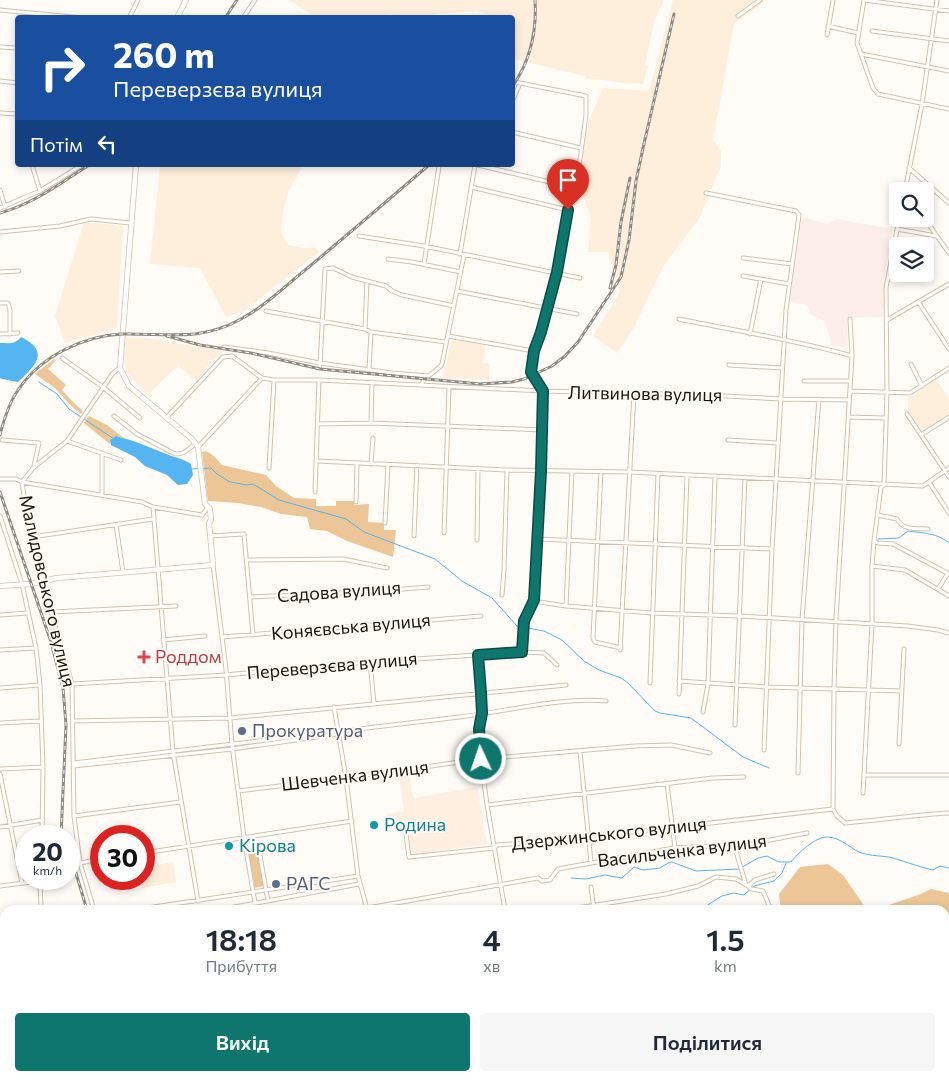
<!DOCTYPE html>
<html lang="uk">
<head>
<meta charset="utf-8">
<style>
	body { margin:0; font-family:Commissioner,sans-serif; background:#f6f6f7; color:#1f2937; height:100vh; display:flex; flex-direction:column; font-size:19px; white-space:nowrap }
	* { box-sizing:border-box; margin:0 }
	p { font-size:16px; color:#747a83 }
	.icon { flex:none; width:28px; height:28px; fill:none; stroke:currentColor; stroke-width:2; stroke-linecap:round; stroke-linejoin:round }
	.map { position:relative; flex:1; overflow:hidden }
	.panel { position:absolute; left:0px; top:905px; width:950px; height:176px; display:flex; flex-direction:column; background:#fff; border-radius:15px 15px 0 0; box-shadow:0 2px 8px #0003 }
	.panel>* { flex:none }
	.guide { position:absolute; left:15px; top:15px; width:500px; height:152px; border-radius:5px; box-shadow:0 2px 8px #0003; background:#1a4fa0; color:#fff; overflow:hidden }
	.tools { position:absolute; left:889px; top:182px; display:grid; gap:10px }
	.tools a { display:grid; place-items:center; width:45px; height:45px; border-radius:5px; background:#fff; box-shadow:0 2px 8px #0003; font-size:25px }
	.speed { position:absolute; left:15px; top:825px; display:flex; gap:10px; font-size:25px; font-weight:700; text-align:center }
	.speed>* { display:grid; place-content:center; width:65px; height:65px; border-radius:50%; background:#fff; box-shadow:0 2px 8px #0003; line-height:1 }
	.speed small { font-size:12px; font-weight:400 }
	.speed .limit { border:8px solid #d22; background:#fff; color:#111 }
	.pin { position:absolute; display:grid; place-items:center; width:42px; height:42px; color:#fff; margin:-51px -21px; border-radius:50% 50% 50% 0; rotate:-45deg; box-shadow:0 0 5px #0007 }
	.pin .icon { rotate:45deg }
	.me { position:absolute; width:55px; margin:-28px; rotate:357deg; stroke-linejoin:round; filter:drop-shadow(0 0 4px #0008) }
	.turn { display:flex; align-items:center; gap:18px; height:105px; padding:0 15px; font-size:22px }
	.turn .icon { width:65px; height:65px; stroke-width:2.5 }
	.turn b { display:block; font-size:35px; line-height:42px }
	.then { display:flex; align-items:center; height:48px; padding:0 15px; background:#0003; gap:10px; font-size:19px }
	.eta { display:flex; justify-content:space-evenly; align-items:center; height:85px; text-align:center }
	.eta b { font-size:30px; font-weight:600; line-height:35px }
	.primary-button { display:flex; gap:10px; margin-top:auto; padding:10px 15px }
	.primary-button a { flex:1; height:58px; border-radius:5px; background:#0f766e; color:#fff; font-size:20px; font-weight:600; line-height:58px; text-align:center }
	.primary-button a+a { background:#f6f6f7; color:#1f2937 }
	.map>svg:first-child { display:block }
</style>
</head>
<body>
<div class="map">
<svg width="949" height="1081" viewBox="0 0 949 1081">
	<rect width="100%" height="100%" fill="#fffbf6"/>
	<path fill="#feefe1" d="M409 774 413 798 477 787 487 844 411 855 407 826 389 829 387 814 404 812 399 776Z"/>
	<path fill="#feefdc" d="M289 0H664L654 21 645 65 648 66 643 84 623 83 596 79 595 80 585 78V76L513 59 512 18 495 17 477 11 434 14 431 18 403 17 388 14 387 17H320L311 14Z
		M673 0H767L734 24 713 140 721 151V166L699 219 664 265 633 329 617 353 593 336 620 292 608 252H588L591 219 582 192 584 177 581 176 584 160 583 146 586 128 603 88 649 91Z
		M160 165H303L289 191 283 210 281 233 288 245 304 248H315L319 252 244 311 226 317 200 268 150 264Z
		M84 222 123 226 117 328 65 343 55 316Z
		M126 338H146L222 351 208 366 197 382 178 365 148 395 130 377 126 371 124 353Z
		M452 338 486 345 483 363 490 364 489 380 443 378Z
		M936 379 949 399V415L923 432 908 409V398Z
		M173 862 176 882 142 888 140 879H144V867Z"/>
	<path fill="#feeeeb" d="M802 217 827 224 837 219 893 229 884 280 883 317 847 318 848 348 831 346 829 333 823 320 810 314 807 305 789 301Z"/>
	<path fill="#ecc696" d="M54 359 56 360 48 369 66 385 62 390 74 403 83 411 81 414 72 407 55 388 35 374Z
		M89 416 107 425 124 438 116 436 112 439 110 443 111 445 84 423Z
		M206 451 214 456 222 465 266 475 276 486 294 498 316 499V506H336V501H355L354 505 369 504 368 522 384 523V530H396L393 557 347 541 327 531 310 529 307 517 281 514 261 507 238 503 208 501 202 452Z
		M258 848 264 886 254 888 248 850Z
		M828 864 843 875 867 910H781L779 894 800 867Z
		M931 889 949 893V1015L945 1014V910H874L918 895Z"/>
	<path fill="#54b5f0" d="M21 337C51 352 35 366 18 382L2 379 0 378V343C10 343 14 345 21 337Z
		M116 436C135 441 151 448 169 455 176 458 184 459 191 464L193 475 187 484 178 485 167 475 145 466 135 457 111 445 110 440Z"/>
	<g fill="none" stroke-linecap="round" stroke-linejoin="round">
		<path stroke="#54b5f0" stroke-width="1" d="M39 382 57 394 69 409 114 439
			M191 469 211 468 217 474 230 482 246 485 253 484 279 500 346 519 364 532 435 559 462 581 492 598 517 626 544 631 562 640 584 661 599 670 621 678 628 683 655 711 660 713 691 718 743 757 769 768
			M878 539 899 538 908 531C922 533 938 533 949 543
			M571 878 586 879 605 875 622 878 634 867 643 870 652 869 660 868 668 863 672 862 696 871 739 869 758 858 767 856 779 862H791C798 853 816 836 828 837 839 837 849 847 859 852 872 857 882 855 893 858 907 862 919 867 933 870L940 866 949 868
			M700 910 722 896 734 893 744 895 754 886 774 881 782 873 786 863"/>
		<g stroke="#d5c1aa" stroke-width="5">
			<path id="minor" d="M864 0 857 43 873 88 878 94 949 109
				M864 0 949 11
				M0 10 83 18
				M738 16 760 0
				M129 18 138 0
				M243 18 255 0
				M828 26 858 33
				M872 31 949 41
				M827 35 833 0
				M0 47 18 48
				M861 54 949 71
				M0 81 18 83
				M512 81 520 83 512 102
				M520 83 586 96V115L577 182 568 210 557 272 548 308 541 332 534 351 531 372 543 391 541 471 534 600 524 621 522 652
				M0 113 18 114
				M512 132 581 148
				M32 165 40 191
				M478 165 575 188
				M909 168 949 203
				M471 187 568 210
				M0 190 5 207
				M905 191 922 104 937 0
				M706 193 796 211 799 215 786 310 772 549 764 750
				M0 208 40 191 82 165
				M925 219 949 253
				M897 229 936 236
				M0 232 60 226 91 219 130 223
				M359 236 424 246 580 278
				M460 254 475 165
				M743 258 792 264
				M388 259 412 262 461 272
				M424 264 439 166
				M0 272 19 271
				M743 276 789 284
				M457 291 577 314
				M0 303H8L10 310V334
				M919 303 949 349
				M266 311 365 329 371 332 446 342
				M679 319C737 331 795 340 852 356
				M850 319 852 356 836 619 834 690 833 809 837 816 845 823C880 820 914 815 949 813
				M887 320 949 284
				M365 329 367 281
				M0 334 18 333
				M750 334 761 279
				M448 336 534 351
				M224 347 268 353 320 363 392 373 428 376
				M62 358 103 387 140 418
				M911 364 922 386
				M729 365 782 368
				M320 366 325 269 333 268 352 277 386 286 392 291 402 295 454 306
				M369 370 371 332
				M804 381H850
				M421 385C425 375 436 373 442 364L464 255
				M850 391 910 393 949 368
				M907 414 949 477
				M114 416 137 434 175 454C184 455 188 449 195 444
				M167 417 223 357 232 356 262 378 274 380H319L543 391 707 395 781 399 849 400
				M848 417 886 418
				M371 423 372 382
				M318 424 371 423 542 430
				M921 435 949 417
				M2 440 39 443 34 466
				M728 440 778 443
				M67 441 121 460
				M198 447 262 378
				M102 454V495
				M317 461 507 470 629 472 923 486 949 468
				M371 464 373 438
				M269 468 274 380
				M572 471 566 606 652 613 739 616 908 626 938 630 949 633
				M601 471 593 638 595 642 621 648
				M1 479H16L22 482 142 502 153 507 202 515 208 507
				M929 482 949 513
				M315 492 319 380
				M356 502 357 464
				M153 507 173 752 198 901
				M878 515 897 519C903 531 917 528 928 529
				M0 516 22 584 36 648 40 685 43 767 42 836
				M385 523 388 465
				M116 525 123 572
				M444 533 449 388
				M210 536 244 534 253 635
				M414 536 417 465
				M32 537 153 519
				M538 539 772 549
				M477 540 478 468
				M874 541 878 543 893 544 949 574
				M246 560 343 559 387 568
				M213 565 226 669 232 745 244 837 255 903
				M872 566 905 570 949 596
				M938 589 948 573
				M502 595 504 570 507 470
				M251 597 366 592 428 587
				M533 601 566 606
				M51 612 176 606
				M0 615 28 613
				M222 637 481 616
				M163 640 205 636
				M0 650 36 648
				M620 650 634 393
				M478 655 481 693 482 713 479 729 481 759 487 805 505 910
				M370 662 374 704
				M679 681 766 687 902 691
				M650 683 658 474
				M72 684 226 675 341 664 522 652 544 653 557 665
				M0 688 40 685
				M679 694 687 476
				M334 707 346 778 358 876 367 909
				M703 712 708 684 715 476
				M74 721 230 718 566 685
				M0 723 40 721
				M735 725 745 477
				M899 744 904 649
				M580 752 591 862
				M74 763C202 748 330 732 459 717 507 712 556 697 606 701
				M74 766 232 749 338 734
				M0 769 43 767
				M798 773 802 620 819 399
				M0 774 22 883
				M864 775H949
				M667 784 675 848
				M238 791 346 778 481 759 635 746 671 745 710 753
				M863 793 872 624V566L874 541 881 487 884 485 887 392 886 288 899 219
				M487 805 713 778 744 777
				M74 816 180 802
				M0 827 43 820
				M406 834 409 857 494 848 497 845 553 841 833 809
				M734 845 746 885
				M259 850 268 901
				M144 853 352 821
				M80 863 101 859
				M40 879 41 910
				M0 886 40 881
				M748 886 752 889 763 891 771 910
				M591 887 594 910
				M94 910 80 863 74 816 72 684 42 580 28 523 22 482 34 467 67 441 113 373 120 368
				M134 910 358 876
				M218 910 359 884
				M356 910 538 878 542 881 550 880 558 869 674 848 749 844 807 833
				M565 910 666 894 698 886 716 877 736 879 748 886 755 880 774 874
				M752 910 769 906
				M0 921 5 920
				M0 971 5 970
				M0 992 5 1011
				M945 1024H949
				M0 1049 5 1048
				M945 1061H949
				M68 1076 69 1081
				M88 1076 89 1081
				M166 1076 168 1081
				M229 1076 230 1081
				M269 1076 270 1081
				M533 1076 534 1081
				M618 1076 619 1081
				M872 1076V1081
				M393 1079 408 1076
				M12 1081 30 1076
				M576 1081 610 1076
				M697 1081 698 1076
				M815 1081V1076"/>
		</g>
		<g stroke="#d5c1aa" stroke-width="6">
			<path id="major" d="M177 18 186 0
				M0 586 31 584 57 578 213 565 209 523 211 520 210 509 205 504 198 447 192 439 129 386 120 368 136 165"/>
		</g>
		<use href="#minor" stroke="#fff" stroke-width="3"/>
		<use href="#major" stroke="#fff" stroke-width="4.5"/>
		<g stroke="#8f8982" stroke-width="3">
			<path id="rail" d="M225 18 237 0
				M512 87C531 60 537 32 535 0
				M0 213C33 204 61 183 89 165
				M610 288 616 265 621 222 630 178
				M167 336 200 345 251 353 320 369 480 384 512 382 524 379 552 366 565 356 578 342 621 277 629 240 636 181 643 148 674 14
				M0 435C4 419 9 403 18 390 41 356 83 336 122 334 166 333 200 342 241 319 264 307 284 287 304 271 346 236 387 201 429 165
				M0 492 51 642 63 688 66 725 61 836
				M69 850 87 910
				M112 1076 114 1081
				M127 1076 128 1081
				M136 1076 137 1081"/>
		</g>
		<use href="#rail" stroke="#fffbf6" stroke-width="1" stroke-dasharray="4" stroke-linecap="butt"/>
	</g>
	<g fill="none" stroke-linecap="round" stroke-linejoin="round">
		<g stroke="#0a4d48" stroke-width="12">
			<path id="route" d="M481 759 479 729 482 713 481 693 478 655 522 652 524 621 534 600 541 471 543 391 531 372 534 351 541 332 557 272 568 210"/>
		</g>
		<use href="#route" stroke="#0f766e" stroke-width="9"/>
	</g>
	<path fill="#e0444e" stroke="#fffbf6" stroke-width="2" d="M141.5 649.5h5v5h5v5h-5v5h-5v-5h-5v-5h5z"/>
	<g fill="#5c6f8a" stroke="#fffbf6" stroke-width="2">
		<circle cx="242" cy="731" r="5"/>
		<circle cx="276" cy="884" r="5"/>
	</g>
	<g fill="#0f9aa8" stroke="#fffbf6" stroke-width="2">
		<circle cx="374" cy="825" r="5"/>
		<circle cx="229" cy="846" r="5"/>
	</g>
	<g text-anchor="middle" stroke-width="4" stroke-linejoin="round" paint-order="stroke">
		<g font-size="18" fill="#1c150c" stroke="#fffbf6">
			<text transform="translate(645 394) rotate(1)" y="6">Литвинова вулиця</text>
			<text transform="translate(47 591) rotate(77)" y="6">Малидовського вулиця</text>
			<text transform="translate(339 592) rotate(-4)" y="6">Садова вулиця</text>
			<text transform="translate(351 627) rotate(-5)" y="6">Коняєвська вулиця</text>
			<text transform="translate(332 666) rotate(-5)" y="6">Переверзєва вулиця</text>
			<text transform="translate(355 776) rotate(-7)" y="6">Шевченка вулиця</text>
			<text transform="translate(609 834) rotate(-6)" y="6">Дзержинського вулиця</text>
			<text transform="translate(682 851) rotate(-7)" y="6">Васильченка вулиця</text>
		</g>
		<g font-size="18" fill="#be3a42" stroke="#fffbf6" text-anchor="start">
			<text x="155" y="663">Роддом</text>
		</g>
		<g font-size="18" fill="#4e5e75" stroke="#fffbf6" text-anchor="start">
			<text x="252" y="737">Прокуратура</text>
			<text x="286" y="890">РАГС</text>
		</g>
		<g font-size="18" fill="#0d838f" stroke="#fffbf6" text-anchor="start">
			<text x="384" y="831">Родина</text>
			<text x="239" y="852">Кірова</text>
		</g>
	</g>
</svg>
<div class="tools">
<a><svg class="icon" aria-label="search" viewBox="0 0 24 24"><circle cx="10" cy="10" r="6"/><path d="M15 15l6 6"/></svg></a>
<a><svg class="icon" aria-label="layers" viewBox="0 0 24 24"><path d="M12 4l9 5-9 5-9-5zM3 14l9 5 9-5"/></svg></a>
</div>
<div class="speed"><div>20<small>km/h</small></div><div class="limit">30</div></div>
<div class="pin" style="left:568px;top:210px;background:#d93025"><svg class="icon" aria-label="arrive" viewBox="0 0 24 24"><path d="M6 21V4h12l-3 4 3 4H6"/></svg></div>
<svg class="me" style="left:481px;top:759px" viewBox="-20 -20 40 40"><circle r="17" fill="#0f766e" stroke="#fff" stroke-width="3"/><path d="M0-11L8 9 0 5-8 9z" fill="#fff"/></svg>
<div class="guide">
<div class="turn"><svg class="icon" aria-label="right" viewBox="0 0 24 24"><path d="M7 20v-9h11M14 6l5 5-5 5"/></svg><div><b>260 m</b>Переверзєва вулиця</div></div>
<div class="then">Потім<svg class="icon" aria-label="left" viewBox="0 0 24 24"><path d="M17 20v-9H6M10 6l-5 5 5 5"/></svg></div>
</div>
<section class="panel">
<div class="eta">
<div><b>18:18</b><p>Прибуття</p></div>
<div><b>4</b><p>хв</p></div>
<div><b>1.5</b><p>km</p></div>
</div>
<div class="primary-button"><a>Вихід</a><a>Поділитися</a></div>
</section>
</div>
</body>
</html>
